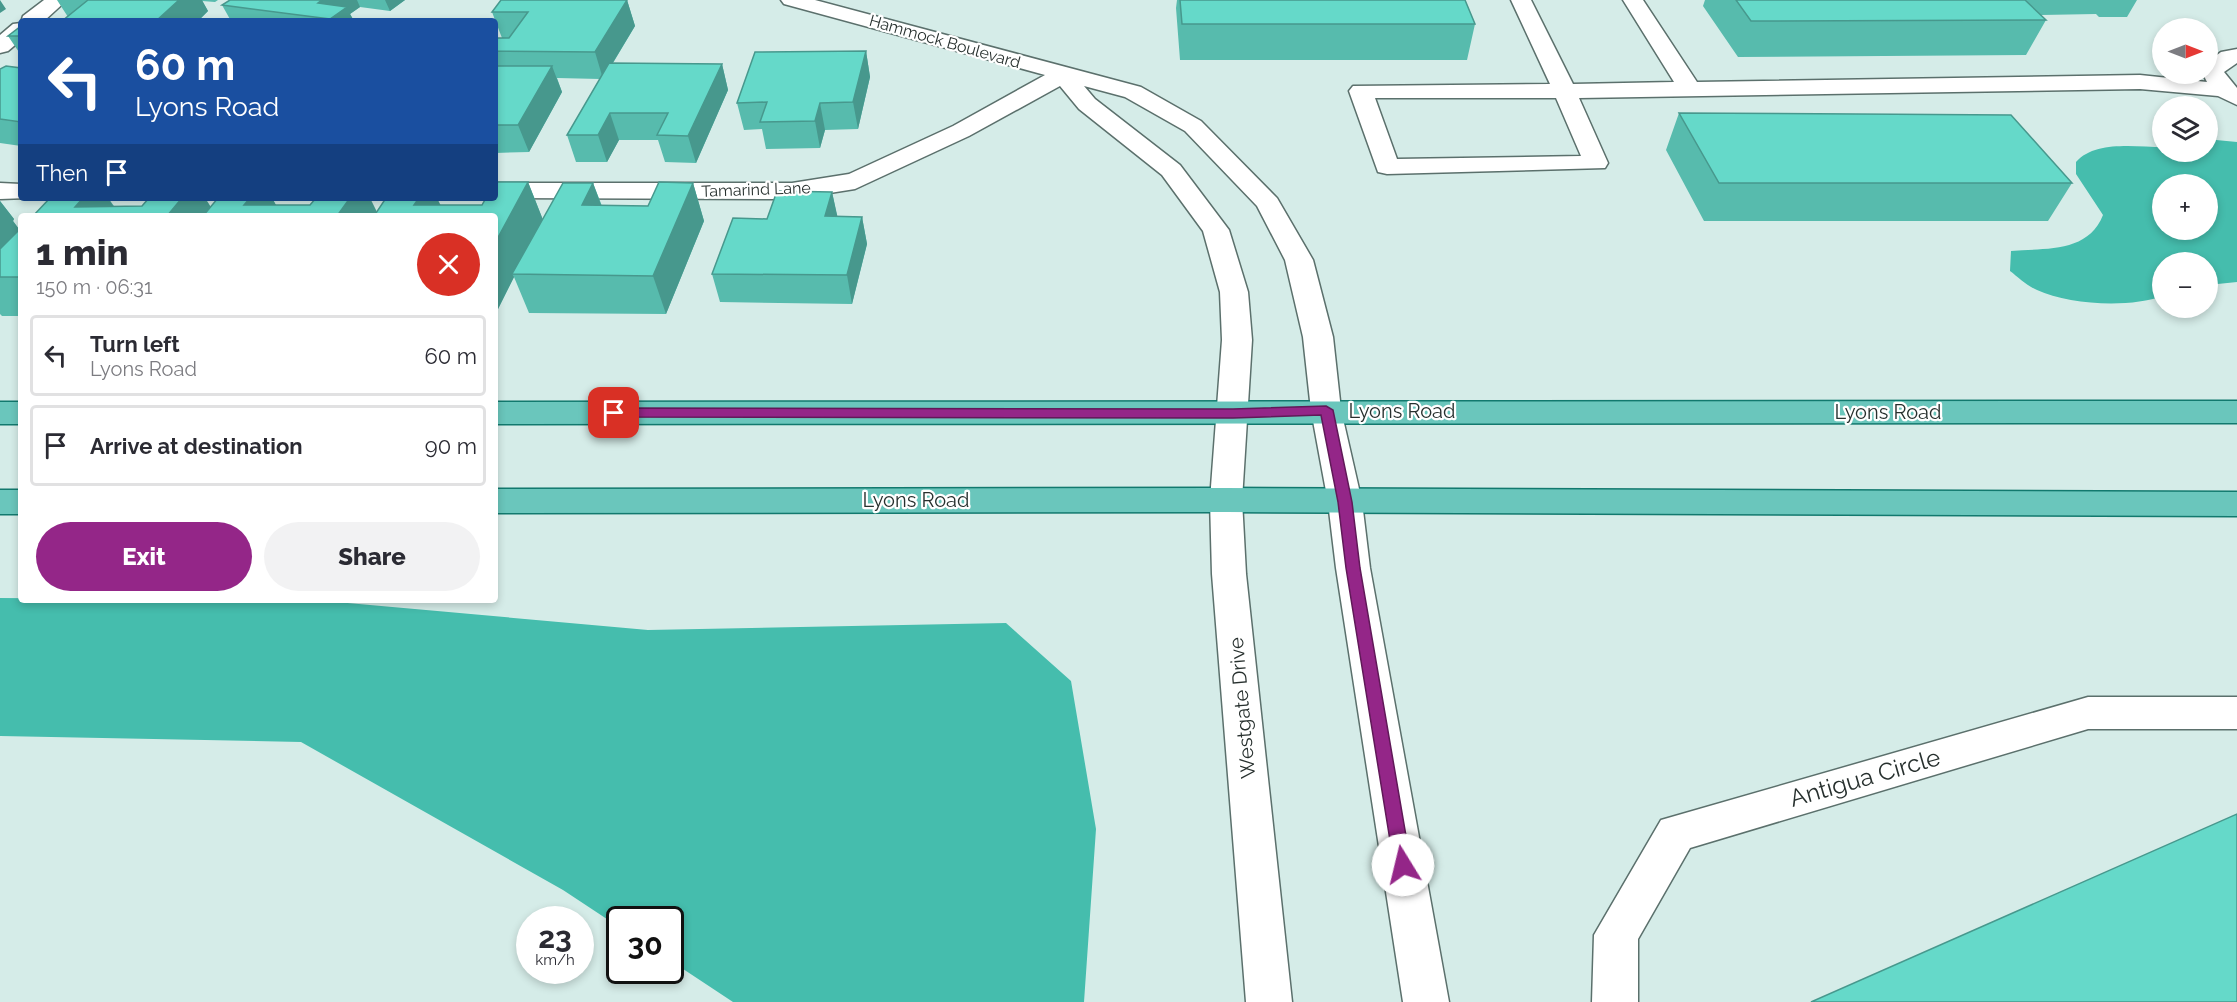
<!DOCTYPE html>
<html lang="en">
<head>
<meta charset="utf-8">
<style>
	body { margin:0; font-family:Raleway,sans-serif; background:#f2f2f3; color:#2b2b33; height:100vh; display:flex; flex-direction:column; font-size:22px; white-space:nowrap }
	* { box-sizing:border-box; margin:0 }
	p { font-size:20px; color:#7c7c81 }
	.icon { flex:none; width:33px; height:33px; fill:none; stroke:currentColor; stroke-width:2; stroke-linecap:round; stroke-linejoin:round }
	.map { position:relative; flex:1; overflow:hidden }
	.details { position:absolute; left:18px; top:213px; width:480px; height:390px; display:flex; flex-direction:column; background:#fff; border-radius:6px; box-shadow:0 3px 9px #0003 }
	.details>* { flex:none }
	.banner { position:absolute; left:18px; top:18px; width:480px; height:183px; border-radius:6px; box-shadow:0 3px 9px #0003; background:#1a4fa0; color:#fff; overflow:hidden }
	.needle { width:39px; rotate:90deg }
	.tools { position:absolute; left:2152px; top:18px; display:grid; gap:12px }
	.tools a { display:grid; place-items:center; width:66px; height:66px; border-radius:50%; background:#fff; box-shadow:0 3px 9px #0003; font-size:30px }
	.speed { position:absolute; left:516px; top:906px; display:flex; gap:12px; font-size:30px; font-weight:700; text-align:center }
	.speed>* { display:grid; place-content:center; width:78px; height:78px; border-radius:50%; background:#fff; box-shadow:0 3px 9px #0003; line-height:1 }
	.speed small { font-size:15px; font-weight:400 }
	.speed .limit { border:3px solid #111; border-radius:9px; background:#fff; color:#111 }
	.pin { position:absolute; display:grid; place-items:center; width:51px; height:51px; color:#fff; margin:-26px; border-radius:12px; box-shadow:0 3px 9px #0006 }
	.me { position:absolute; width:66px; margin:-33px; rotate:351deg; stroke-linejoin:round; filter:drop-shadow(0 0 4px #0008) }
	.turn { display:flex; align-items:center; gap:21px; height:126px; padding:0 18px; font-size:27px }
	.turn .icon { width:78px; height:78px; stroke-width:2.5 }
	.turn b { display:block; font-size:42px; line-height:51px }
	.then { display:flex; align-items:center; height:57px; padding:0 18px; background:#0003; gap:12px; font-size:22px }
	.round { display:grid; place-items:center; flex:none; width:63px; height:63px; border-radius:32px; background:#f2f2f3 }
	.summary { display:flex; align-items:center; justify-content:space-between; height:102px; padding:0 18px }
	h1 { font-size:36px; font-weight:800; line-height:45px }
	.action { display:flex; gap:12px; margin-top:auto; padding:12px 18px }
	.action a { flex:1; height:69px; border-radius:36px; background:#942688; color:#fff; font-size:24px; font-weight:800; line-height:69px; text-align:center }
	.action a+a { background:#f2f2f3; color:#2b2b33 }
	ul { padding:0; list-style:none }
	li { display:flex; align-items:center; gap:18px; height:81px; margin:0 12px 9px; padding:0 6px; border:3px solid #e1e1e2; border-radius:6px }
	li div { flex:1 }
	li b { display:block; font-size:22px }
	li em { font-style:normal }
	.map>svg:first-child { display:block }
</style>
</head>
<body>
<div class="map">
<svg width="2237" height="1002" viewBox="0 0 2237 1002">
	<rect width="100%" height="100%" fill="#d5ece8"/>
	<path fill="#45bdad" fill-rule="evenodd" d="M2216 140 2237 142V282L2208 285V262H2163V296C2130 308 2069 305 2037 290 2027 286 2018 277 2010 271L2011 251C2046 248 2088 253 2103 215L2076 174V162C2095 140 2136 147 2163 147V152H2208V142ZM2163 184H2208V230H2163Z
		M0 598 314 600 648 630 1006 623 1071 681 1096 829 1084 1002H733L671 961 670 920H620L619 927 563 890 301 742 0 736Z"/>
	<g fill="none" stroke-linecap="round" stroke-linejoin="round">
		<g stroke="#5b706c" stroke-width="3">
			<path id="minor" d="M44 0H67L44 21 21 22 23 16Z
				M781 0H815L1141 87 1201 121 1277 198 1313 260 1333 337 1341 410 1362 502 1370 568 1449 1002H1403L1336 568 1328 502 1311 410 1303 337 1285 260 1257 206 1185 131 1125 97 1084 86 1095 99 1180 165 1229 230 1248 292 1252 340 1242 500 1246 574 1292 1002H1246L1212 574 1210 500 1222 340 1220 292 1203 231 1162 175 1079 109 1060 86 969 136 855 189 792 199 492 198H495V183H792L849 174 953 126 1045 75 784 4Z
				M1511 0H1531L1573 84 1674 82 1623 0H1643L1697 82 2140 75 2207 82 2203 74H2208V62L2221 52 2237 49V63L2224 72 2237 88V105L2218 96 2140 89 1579 98 1608 163 1605 168 1387 174 1378 172 1349 91 1353 86 1550 84ZM1375 98H1556L1581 156 1397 159Z
				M21 23V40L8 51 0 53V35L13 24Z
				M0 183 21 184V198H28L0 199Z
				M2088 697H2237V729H2088L1690 848 1638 939V1002H1592L1594 935 1661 820Z"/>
		</g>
		<g stroke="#12796e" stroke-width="3">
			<path id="major" d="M2237 401V423L495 424V402Z
				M0 402H21V424H0Z
				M1226 488 2237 492V516L1226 512 495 513V489Z
				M0 490H21V514H0Z"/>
		</g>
		<use href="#minor" fill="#fff" fill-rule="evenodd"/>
		<use href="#major" fill="#6ac6bc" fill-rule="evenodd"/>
	</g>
	<path fill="#57bbad" d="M57 0H218L215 2 202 1 208 11 198 21H62L68 17Z
		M230 0H405L390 11 360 7 350 14 354 21H231L222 5Z
		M627 0 635 26 613 63 722 64 728 90 696 163 665 162 658 140H619L607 162H576L567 135 600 79 557 78 562 92 529 152 495 153V38H509H502L492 12Z
		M1177 0H1465L1475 24 1467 60H1180L1176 8Z
		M1705 0H2137L2127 17H2099L2096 14 2041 15 2046 20 2026 55 1738 57 1703 6Z
		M21 26V55L8 36Z
		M866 51 870 77 858 129 825 130 820 148 766 149 762 129 744 130 737 103Z
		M21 68V146L0 143V69Z
		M1679 113 2072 183 2048 221H1704L1666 150Z
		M528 182 543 220 593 183 602 206H648L693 183 704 221 666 314 529 313 514 277 498 309H495V216H33L50 198H108L114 206H142L149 198H205L211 207 272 198 276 205 377 212 441 205H482Z
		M832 192 837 216 862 217 867 244 852 304 720 302 712 274 767 219Z
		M0 201 14 219 13 221 19 229 21 228V316H2L0 314Z"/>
	<path fill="#47988d" d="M0 0 6 9 0 13Z
		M179 0H202L208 11 198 21H156Z
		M322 0H357L360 7 350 14 354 21H331L318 3Z
		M385 0H405L390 11Z
		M627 0 635 26 603 79 595 52Z
		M866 51 870 77 858 129 853 102Z
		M722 64 728 90 696 163 688 136Z
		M552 66 562 92 529 152 518 125Z
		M820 103 825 130 820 148 815 121Z
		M610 113 619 140 607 162 598 135Z
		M528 182 543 220 512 274 514 277 498 309 495 303V243Z
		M593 183 607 221 582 205Z
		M693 183 704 221 666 314 653 276Z
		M832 192 838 219 825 216Z
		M83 198H108L120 216 75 207Z
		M182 198H205L216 216H167Z
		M250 198H272L282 216 244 205Z
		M350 198H370L379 216H337Z
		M419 198H437L446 216 414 205Z
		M0 201 14 219 13 221 21 232 0 270Z
		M862 217 867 244 852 304 847 275Z"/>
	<path fill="#65d9c9" stroke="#47988d" stroke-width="1.5" d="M88 0H179L156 21H62Z
		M230 0H322L318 3 347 7 330 19 222 5Z
		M501 0H627L595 52 495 51V38H509L528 12H492Z
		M1180 0H1465L1475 24H1182Z
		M1736 0H2025L2046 20 1751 21Z
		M21 26V36H8Z
		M866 51 853 102 820 103 815 121 760 122 767 102 737 103 755 52Z
		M609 63 722 64 688 136 657 135 668 113H610L598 135H567Z
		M6 66 21 68V122L0 119V69Z
		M495 66H552L518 125H495Z
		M1679 113 2011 115 2072 183H1719Z
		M495 182H528L495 243V216H374L386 198H419L414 205H482L486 198H495Z
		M659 182 693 183 653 276 512 274 563 183H593L582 205 648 206Z
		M777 191 832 192 825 216 862 217 847 275 712 274 733 218 767 219Z
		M50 198H83L75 207 142 206 149 198H182L167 216H33Z
		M218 198H250L244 205H310L316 198H350L337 216H203Z
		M21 228V277H0V249Z
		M2237 814V1002H1811Z"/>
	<path fill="#942688" stroke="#601958" stroke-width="1.5" d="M1326 406 1333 410 1352 502 1360 568 1411 865 1409 871 1403 873 1397 871 1394 865 1346 568 1338 502 1321 415 1233 418 614 417 608 413 614 408 1233 409Z"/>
	<g text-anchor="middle" stroke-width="4.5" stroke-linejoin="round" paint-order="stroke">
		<g font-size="16" fill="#27302e" stroke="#fff">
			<text transform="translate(945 41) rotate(16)" y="6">Hammock Boulevard</text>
			<text transform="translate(756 189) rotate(-2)" y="6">Tamarind Lane</text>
		</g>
		<g font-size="20" fill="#27302e" stroke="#fff">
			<text x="1402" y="418">Lyons Road</text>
			<text x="1888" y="419">Lyons Road</text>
			<text x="916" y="507">Lyons Road</text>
			<text transform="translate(1242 708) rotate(-95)" y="7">Westgate Drive</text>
		</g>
		<g font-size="24" fill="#27302e" stroke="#fff">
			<text transform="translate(1865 778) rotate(-16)" y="8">Antigua Circle</text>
		</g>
	</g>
</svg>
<div class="tools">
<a><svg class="needle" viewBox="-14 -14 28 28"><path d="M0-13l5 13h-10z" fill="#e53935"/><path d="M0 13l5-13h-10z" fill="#7c7c81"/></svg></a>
<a><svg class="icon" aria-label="layers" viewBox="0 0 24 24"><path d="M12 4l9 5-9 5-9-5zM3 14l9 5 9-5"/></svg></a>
<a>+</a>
<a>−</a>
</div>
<div class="speed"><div>23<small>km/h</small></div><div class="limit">30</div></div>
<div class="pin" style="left:614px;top:413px;background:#d93025"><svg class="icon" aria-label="arrive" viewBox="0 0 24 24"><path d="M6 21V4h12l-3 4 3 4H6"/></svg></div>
<svg class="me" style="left:1403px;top:865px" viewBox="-20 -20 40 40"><circle r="19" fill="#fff"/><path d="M0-13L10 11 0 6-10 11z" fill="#942688"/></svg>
<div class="banner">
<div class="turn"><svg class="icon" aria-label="left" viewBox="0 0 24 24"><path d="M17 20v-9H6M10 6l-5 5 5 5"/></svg><div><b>60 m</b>Lyons Road</div></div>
<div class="then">Then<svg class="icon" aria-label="arrive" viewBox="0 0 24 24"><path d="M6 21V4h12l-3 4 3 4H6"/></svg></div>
</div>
<section class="details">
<div class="summary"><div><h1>1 min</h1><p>150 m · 06:31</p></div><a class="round" style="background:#d93025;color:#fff"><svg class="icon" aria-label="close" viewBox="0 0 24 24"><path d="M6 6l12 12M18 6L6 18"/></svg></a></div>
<ul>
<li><svg class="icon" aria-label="left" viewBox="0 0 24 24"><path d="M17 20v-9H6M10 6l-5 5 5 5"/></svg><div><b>Turn left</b><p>Lyons Road</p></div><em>60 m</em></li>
<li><svg class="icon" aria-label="arrive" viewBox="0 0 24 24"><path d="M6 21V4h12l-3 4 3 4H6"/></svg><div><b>Arrive at destination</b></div><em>90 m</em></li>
</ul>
<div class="action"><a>Exit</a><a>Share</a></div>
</section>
</div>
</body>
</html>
